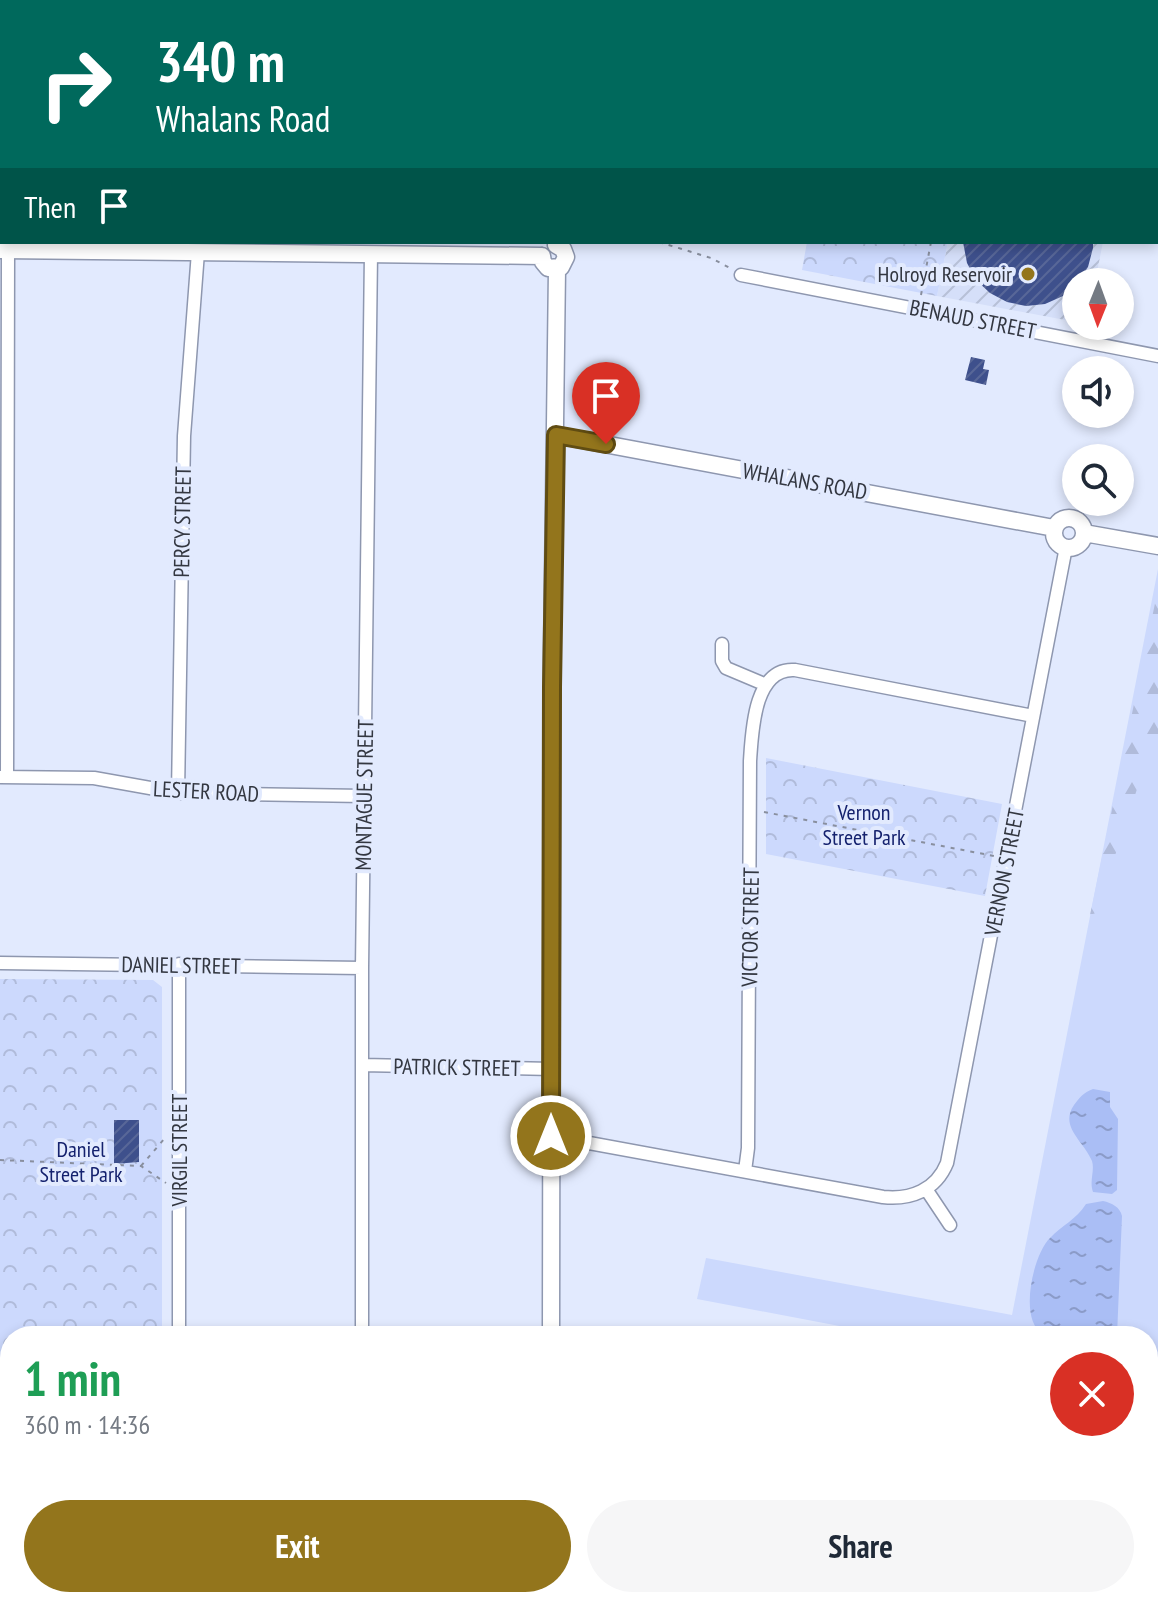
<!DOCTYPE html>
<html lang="en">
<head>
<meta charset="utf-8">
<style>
	body { margin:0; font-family:"PT Sans Narrow",sans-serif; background:#f6f6f7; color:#1f2937; height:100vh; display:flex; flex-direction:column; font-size:30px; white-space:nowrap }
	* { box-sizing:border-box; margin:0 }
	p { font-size:26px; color:#747a83 }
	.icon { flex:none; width:44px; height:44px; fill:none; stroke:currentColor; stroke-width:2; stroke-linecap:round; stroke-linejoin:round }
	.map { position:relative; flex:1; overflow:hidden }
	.panel { position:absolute; left:0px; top:1326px; width:1158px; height:282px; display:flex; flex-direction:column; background:#fff; border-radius:32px 32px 0 0; box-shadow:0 4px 12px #0003 }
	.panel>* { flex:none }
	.banner { position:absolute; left:0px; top:0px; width:1158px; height:244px; box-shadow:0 4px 12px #0003; background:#00695c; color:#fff; overflow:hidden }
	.needle { width:52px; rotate:181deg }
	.fabs { position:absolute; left:1062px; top:268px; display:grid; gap:16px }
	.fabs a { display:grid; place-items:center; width:72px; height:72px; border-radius:50%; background:#fff; box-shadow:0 4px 12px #0003; font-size:40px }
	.pin { position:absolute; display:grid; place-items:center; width:68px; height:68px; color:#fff; margin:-82px -34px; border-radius:50% 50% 50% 0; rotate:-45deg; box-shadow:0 0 8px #0007 }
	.pin .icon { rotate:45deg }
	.me { position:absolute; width:88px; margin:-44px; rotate:0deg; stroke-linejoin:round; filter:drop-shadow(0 0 6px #0008) }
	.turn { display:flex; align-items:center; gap:28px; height:168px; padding:0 24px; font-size:36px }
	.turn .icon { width:104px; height:104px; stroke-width:2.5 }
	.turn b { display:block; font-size:56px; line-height:68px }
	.then { display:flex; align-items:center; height:76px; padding:0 24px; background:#0003; gap:16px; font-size:30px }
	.round { display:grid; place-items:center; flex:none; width:84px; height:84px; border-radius:42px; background:#f6f6f7 }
	.head { display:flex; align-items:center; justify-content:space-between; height:136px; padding:0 24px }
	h1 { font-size:48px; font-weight:700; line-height:60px; color:#1e9e55 }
	.action { display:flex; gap:16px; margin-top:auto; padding:16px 24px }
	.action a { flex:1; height:92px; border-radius:48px; background:#93751c; color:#fff; font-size:32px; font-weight:700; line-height:92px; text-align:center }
	.action a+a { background:#f6f6f7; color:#1f2937 }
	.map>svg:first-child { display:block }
</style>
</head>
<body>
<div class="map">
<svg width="1158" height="1607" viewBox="0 0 1158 1607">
	<defs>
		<pattern id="industrial-furrows" width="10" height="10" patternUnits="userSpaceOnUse" patternTransform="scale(2)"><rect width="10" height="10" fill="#d5dff9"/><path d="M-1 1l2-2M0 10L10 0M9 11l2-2" fill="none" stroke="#b7c0d7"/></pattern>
		<pattern id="forest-firs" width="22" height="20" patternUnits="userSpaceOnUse" patternTransform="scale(2)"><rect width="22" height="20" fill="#ccd9fd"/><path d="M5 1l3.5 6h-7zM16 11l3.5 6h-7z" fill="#b0bbda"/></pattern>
		<pattern id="park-crowns" width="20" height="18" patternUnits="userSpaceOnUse" patternTransform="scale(2)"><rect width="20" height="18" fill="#ccd9fd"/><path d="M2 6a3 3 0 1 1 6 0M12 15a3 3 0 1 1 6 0" fill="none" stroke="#b0bbda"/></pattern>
		<pattern id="water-ripples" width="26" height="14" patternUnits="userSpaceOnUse" patternTransform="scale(2)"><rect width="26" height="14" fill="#aabef5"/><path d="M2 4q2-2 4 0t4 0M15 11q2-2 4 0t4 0" fill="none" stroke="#8b9bc8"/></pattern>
		<pattern id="building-hatch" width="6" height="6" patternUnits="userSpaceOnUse" patternTransform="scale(2)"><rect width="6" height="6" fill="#3e508c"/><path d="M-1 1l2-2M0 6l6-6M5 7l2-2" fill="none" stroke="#586798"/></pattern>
	</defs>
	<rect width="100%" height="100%" fill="#e2eafe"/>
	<path fill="#d5dff9" d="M0 0H321L2 2 0 228Z"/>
	<path fill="url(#industrial-furrows)" d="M948 242H1103L1095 282H1076V322L937 296Z"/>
	<path fill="#ccd9fd" d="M1158 569V1607H1085L1087 1598H1148V1336H892L697 1299 706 1258 1012 1315Z"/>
	<path fill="url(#forest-firs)" d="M1158 589V756L1142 774 1096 913 1090 915Z"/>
	<path fill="url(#park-crowns)" d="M807 242H948L937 296 802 270Z
		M766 758 1002 804 985 896 766 854Z
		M0 979 153 980 162 987V1336H10V1511H0Z"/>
	<path fill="url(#water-ripples)" d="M1093 1089 1110 1092V1107L1118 1119 1117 1190 1112 1194 1093 1192C1089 1181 1095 1171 1092 1161 1084 1141 1059 1127 1074 1105 1080 1097 1083 1093 1093 1089Z
		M1103 1201C1112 1203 1120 1207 1122 1216L1117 1336C1103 1336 1054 1340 1043 1334 1018 1321 1033 1254 1050 1238 1062 1225 1076 1220 1086 1204Z"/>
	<path fill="url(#building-hatch)" d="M963 242H1093V248L1088 267 1076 285 1063 296 1045 304 1026 306 1007 302 990 293 976 280 967 263Z
		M971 357 985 360 983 369 989 370 986 385 965 380Z
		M114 1120H139V1162L114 1164Z"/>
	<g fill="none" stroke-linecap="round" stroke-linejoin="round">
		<g stroke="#8e97af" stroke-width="9">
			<path id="lane" d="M113 0V2
				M307 0 308 2
				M382 2V0"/>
		</g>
		<g stroke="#8e97af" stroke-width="15">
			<path id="street" d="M1158 80V84
				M741 275 1158 356
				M722 644V661L726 668 764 684
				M0 777 94 778 178 793 364 796
				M7 777 8 250
				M178 793 184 436 198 252
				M0 963 362 968
				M362 1065 552 1069
				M551 1136 883 1197C911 1200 936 1190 947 1163L1066 547
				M745 1171 748 1148 750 761C752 731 754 667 795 670L1033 716
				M926 1189 950 1225
				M179 1336V964
				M362 1336V968L371 253
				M738 1598 739 1607
				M995 1607 997 1598"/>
		</g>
		<g stroke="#8e97af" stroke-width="19">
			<path id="secondary" d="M558 0V2
				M1004 0 1014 2
				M1156 30 1158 31
				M0 250 542 256
				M542 256 543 262 548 268 561 267 566 257 563 249 556 245
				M556 435 1054 528
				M1054 533a15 15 0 1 1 30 0a15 15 0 1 1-30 0Z
				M1084 533 1158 546
				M551 1336 552 657 557 269
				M0 1529H10
				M551 1607V1598"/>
		</g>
		<path stroke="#898f9e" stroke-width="2" stroke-dasharray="4 6" stroke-linecap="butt" d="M659 242 711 258 730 268
			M921 295 931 242
			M764 812 994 856
			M0 1160 141 1166 166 1183
			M141 1166 165 1138"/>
		<use href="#lane" stroke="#fff" stroke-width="6"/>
		<use href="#street" stroke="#fff" stroke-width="12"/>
		<use href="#secondary" stroke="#fff" stroke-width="16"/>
	</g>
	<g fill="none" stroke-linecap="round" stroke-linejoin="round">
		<g stroke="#604c12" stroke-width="20">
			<path id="route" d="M551 1136 552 687 556 435 606 444"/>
		</g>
		<use href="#route" stroke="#93751c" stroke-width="14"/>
	</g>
	<circle fill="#93751c" stroke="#e2eafe" stroke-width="3" cx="1028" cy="274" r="8"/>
	<g text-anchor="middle" stroke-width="8" stroke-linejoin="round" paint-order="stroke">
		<g font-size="22" fill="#333741" stroke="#e2eafe" text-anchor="end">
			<text x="1012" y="282">Holroyd Reservoir</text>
		</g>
		<g font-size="22" fill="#333741" stroke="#e2eafe">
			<text transform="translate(973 319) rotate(11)" y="8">BENAUD STREET</text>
			<text transform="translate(805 481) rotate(10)" y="8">WHALANS ROAD</text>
			<text transform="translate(182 522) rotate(-89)" y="8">PERCY STREET</text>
			<text transform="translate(206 791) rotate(3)" y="8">LESTER ROAD</text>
			<text transform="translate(364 795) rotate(-89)" y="8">MONTAGUE STREET</text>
			<text transform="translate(1004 872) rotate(-79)" y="8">VERNON STREET</text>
			<text transform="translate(750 927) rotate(-89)" y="8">VICTOR STREET</text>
			<text transform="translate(181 965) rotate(1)" y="8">DANIEL STREET</text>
			<text transform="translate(457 1067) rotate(1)" y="8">PATRICK STREET</text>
			<text transform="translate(179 1150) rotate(-90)" y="8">VIRGIL STREET</text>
		</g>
		<g font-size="22" fill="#15226e" stroke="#e2eafe">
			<text x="864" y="820">Vernon<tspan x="864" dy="25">Street Park</tspan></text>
			<text x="81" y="1157">Daniel<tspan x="81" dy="25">Street Park</tspan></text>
		</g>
	</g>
</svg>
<div class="fabs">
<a><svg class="needle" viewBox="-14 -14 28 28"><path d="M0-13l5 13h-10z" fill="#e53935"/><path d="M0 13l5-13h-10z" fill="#747a83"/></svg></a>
<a><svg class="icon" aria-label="sound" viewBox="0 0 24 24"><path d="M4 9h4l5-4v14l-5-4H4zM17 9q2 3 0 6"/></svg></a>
<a><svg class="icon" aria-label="search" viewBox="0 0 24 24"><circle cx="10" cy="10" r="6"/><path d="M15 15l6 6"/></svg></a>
</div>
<div class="pin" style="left:606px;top:444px;background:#d93025"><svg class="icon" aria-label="arrive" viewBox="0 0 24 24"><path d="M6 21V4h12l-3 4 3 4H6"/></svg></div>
<svg class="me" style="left:551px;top:1136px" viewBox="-20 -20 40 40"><circle r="17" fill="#93751c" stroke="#fff" stroke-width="3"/><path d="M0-11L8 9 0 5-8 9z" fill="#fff"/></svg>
<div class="banner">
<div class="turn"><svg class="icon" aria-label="right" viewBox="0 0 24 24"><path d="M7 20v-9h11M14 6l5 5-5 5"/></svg><div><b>340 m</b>Whalans Road</div></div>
<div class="then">Then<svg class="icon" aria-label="arrive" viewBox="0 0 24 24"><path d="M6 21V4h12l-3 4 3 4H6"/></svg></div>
</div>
<section class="panel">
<div class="head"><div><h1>1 min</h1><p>360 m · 14:36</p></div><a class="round" style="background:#d93025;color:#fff"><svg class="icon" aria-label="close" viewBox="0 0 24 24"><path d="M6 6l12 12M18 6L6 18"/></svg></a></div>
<div class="action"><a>Exit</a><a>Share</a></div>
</section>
</div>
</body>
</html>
